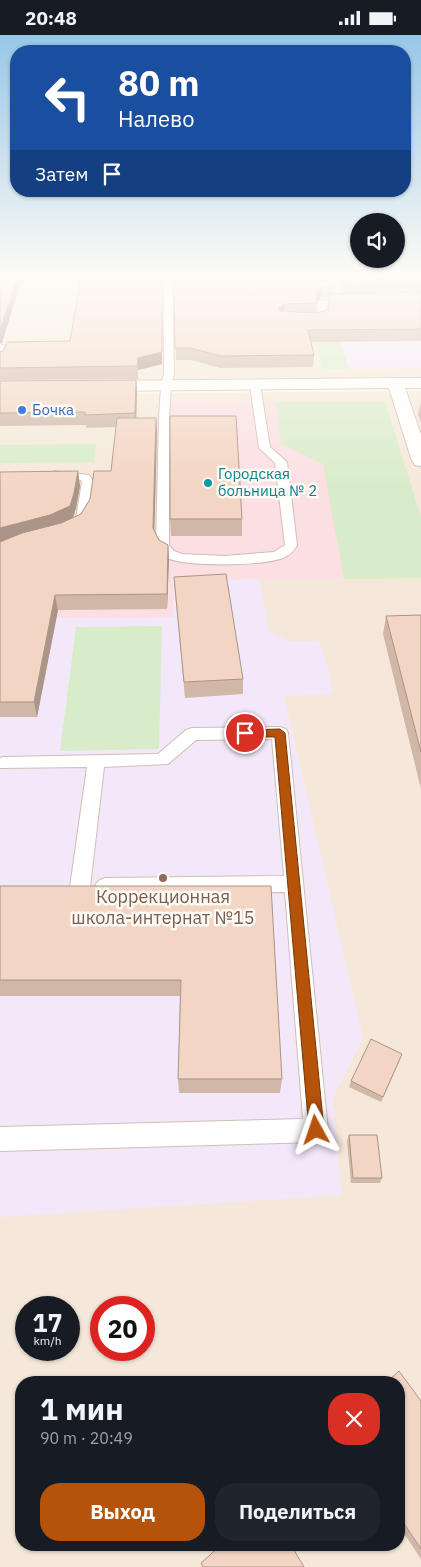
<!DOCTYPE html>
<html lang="ru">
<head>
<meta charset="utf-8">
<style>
	body { margin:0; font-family:"IBM Plex Sans",sans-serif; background:#20242c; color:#f1f3f6; height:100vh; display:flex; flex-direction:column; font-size:19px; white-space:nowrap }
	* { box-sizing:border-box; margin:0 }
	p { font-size:16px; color:#9ea1a6 }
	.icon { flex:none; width:28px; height:28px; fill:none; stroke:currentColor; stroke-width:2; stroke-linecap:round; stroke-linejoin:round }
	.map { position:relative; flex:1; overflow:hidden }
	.drawer { position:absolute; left:15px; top:1341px; width:390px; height:175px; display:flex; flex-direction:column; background:#171b24; border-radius:20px; box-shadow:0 1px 4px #0004 }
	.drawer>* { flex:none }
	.banner { position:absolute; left:10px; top:10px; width:401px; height:152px; border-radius:20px; box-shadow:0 1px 4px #0004; background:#1a4fa0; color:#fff; overflow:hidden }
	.controls { position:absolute; left:350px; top:178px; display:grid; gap:10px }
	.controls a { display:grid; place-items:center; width:55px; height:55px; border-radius:50%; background:#171b24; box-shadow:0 1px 4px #0004; font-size:25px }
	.speed { position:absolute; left:15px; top:1261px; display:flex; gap:10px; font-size:25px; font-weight:700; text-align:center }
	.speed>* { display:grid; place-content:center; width:65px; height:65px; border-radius:50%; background:#171b24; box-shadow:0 1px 4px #0004; line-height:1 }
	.speed small { font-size:12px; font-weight:400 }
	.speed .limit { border:8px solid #d22; background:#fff; color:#111 }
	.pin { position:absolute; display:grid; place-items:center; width:42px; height:42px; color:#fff; margin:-21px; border:2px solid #fff; border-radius:50%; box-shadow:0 1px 5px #0007 }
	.me { position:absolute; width:55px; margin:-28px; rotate:355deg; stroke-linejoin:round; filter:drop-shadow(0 0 4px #0008) }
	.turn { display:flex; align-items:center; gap:18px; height:105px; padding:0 25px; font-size:22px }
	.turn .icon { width:65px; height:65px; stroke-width:2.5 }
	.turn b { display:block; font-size:35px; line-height:42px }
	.then { display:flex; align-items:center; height:48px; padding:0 25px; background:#0003; gap:10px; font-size:19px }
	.round { display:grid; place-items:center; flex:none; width:52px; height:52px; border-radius:20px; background:#20242c }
	.headline { display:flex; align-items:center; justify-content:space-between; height:85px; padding:0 25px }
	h1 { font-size:30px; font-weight:800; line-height:38px }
	.action { display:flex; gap:10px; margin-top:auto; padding:10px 25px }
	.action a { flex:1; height:58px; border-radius:20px; background:#b45309; color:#fff; font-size:20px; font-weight:800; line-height:58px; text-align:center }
	.action a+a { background:#20242c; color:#f1f3f6 }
	.status { display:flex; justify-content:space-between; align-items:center; height:35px; padding:0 25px; background:#171b24; direction:ltr }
	.status svg { height:14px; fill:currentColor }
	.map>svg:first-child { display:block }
</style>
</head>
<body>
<div class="status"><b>20:48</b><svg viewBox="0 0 49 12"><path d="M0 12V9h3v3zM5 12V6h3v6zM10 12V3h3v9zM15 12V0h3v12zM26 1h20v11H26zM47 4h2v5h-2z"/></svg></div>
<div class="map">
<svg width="421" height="1532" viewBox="0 0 421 1532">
	<rect width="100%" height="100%" fill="#fdf6ec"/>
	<path fill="#f5e8da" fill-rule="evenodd" d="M0 241H421V343L0 347Z
		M421 356V1532H0V360ZM26 1272H69V1315H26ZM101 1272H144V1315H101ZM21 1348H399V1510H21Z"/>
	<path fill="#f3e8fa" d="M421 274V333L349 334 335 291Z
		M259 544 269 595 287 606H319L328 634 333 659 284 661 363 1003 332 1065 342 1160 0 1182V682H37L56 583 173 582 174 545Z"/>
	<path fill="#fbdfe3" d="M385 367 421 482V543L174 545 173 582 56 583 66 530 151 445 156 368Z"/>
	<path fill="#d8ecc9" d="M335 289 349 334H322L311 292Z
		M276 367H385L421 482V543L344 544 323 429 281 409Z
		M96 409 94 427 0 428V410Z
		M162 591 159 714 60 716 76 592Z"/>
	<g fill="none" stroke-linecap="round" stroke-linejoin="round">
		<g stroke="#d1beb0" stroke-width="2">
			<path id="lane" d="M164 241H172L174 338 171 351 169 384V510L174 516 182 519 224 521 274 517 285 510 275 428 259 413 250 350 255 347 260 350 270 412 287 427 297 510C294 516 290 520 283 523 262 531 187 532 167 523 161 520 158 514 156 508L159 384 161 351 164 338Z
				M328 241H336L346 263 351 262 355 265 351 268 326 270V285L304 287V283L318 281V266L338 264Z
				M0 309 9 312 5 326 0 329Z
				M54 436 89 440 94 447C91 465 93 491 71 497L65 493 76 483 82 447 81 445 50 442 48 440Z
				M280 692 286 694 288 698 328 1095 324 1103 316 1107 0 1116V1092L303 1084 285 857 105 859 98 856 95 851 98 846 105 843 284 841 272 704 196 705 168 729 104 732 90 852 87 857 80 860 73 857 70 852 87 732 0 733V723L3 722 158 719 186 695 192 693Z"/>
		</g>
		<g stroke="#d1beb0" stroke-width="2">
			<path id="street" d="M395 343H421V353H405L421 400V431L415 430 412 426 389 353 99 356 93 354 91 351 93 348 99 346Z"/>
		</g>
		<use href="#lane" fill="#fff" fill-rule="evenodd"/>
		<use href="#street" fill="#fff" fill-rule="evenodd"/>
	</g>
	<path fill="#d1b7a8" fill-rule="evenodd" d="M162 241V329L138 335V344L0 345V317L70 306 163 241Z
		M172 241H332L336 250 335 259H346L338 241H421V306L311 307 314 320 313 332 220 333 191 325H176L174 241ZM321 262H329L328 275 316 278 317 266Z
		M136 345 137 357 136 383 157 396 154 495 159 505 168 510 169 525 167 574 58 575 37 682H0V437L78 436 80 451 76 473 73 483 81 479 111 436 116 392 86 393V390L0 391V346Z
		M421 367V388L418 380Z
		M170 484H242V501H171Z
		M174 542 243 644V659L185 663 175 557Z
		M421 580V754L383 599 386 581Z
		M0 851H271L282 1044 280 1058H179L178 1044 180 961H0Z
		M400 1025 381 1067 349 1052 351 1046Z
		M349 1100 382 1143 380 1148H351L347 1106Z
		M399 1348 421 1366V1524L399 1491Z"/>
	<path fill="#aa9588" d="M18 241H23L2 308H0V295Z
		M162 241V329L138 335V344V323L162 241H163Z
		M322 251 321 262 316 268V256Z
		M285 269 284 280 278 285 279 273Z
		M136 345 137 357 136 391 135 378Z
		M156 383 157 396 154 508 153 493Z
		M78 436 80 451 76 473 72 486 0 509V493Z
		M168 510 169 525 167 574V559Z
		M55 560 58 575 37 682 34 667Z"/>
	<path fill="#f3d5c3" stroke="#aa9588" d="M0 241H18L0 295Z
		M81 241H162V317L138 323 137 331 0 333V317L4 315 7 307 70 306Z
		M174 241H332L336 250 322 251 316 256 317 268 285 269 279 273 280 276 316 278 329 275V259L421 257V294L308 295 314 320 220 321 191 313H175Z
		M344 241H421V247L348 250Z
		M136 345 135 378 85 380V377L0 378V346Z
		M170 381H236L242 484H170Z
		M117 383H156L153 493 159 505 168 510 167 559 55 560 34 667H0V507L22 498 61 488 81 479 90 464 94 436H111Z
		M78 436 74 458 70 471 50 480 0 493V437Z
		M226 539 243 644 184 647 174 542Z
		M421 580V717L386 581Z
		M0 851H271L282 1044H178L181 945H0Z
		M371 1004 402 1019 383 1062 351 1046Z
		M349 1100H377L382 1143H353Z
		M399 1336 421 1366V1514L399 1481V1348H386Z
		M221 1510H291L304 1532H203L201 1528Z"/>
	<linearGradient id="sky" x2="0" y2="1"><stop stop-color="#97c7e8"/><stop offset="0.53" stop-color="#fefbf6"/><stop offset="1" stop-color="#fefbf6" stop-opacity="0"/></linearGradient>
	<rect width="421" height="455" fill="url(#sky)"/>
	<path fill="#b45309" stroke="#753606" d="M280 694 285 698 324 1095 322 1101 316 1103 311 1101 309 1095 275 702H245L240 698 245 695Z"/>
	<circle fill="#3f7fe0" stroke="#fffaf3" stroke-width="2" cx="22" cy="375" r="5"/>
	<circle fill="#0f9aa8" stroke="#fffaf3" stroke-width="2" cx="208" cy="448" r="5"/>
	<circle fill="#8d6e63" stroke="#fffaf3" stroke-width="2" cx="163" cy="843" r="5"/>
	<g text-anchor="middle" stroke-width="5" stroke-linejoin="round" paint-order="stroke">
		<g font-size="15" fill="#366cbe" stroke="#fffaf3" text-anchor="start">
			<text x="32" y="380">Бочка</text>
		</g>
		<g font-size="15" fill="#0d838f" stroke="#fffaf3" text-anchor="start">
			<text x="218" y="444">Городская<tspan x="218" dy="17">больница № 2</tspan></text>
		</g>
		<g font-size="18" fill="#785e54" stroke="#fffaf3">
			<text x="163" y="868">Коррекционная<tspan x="163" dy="21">школа-интернат №15</tspan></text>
		</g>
	</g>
</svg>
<div class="controls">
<a><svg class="icon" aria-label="sound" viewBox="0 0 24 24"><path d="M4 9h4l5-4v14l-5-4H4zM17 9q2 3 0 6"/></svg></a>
</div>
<div class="speed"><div>17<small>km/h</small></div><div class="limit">20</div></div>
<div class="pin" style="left:245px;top:698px;background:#d93025"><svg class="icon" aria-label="arrive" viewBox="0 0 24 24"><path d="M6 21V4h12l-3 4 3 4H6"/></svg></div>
<svg class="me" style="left:316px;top:1095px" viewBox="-20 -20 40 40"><path d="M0-17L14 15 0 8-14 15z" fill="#b45309" stroke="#fff" stroke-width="4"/></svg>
<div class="banner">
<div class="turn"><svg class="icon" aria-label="left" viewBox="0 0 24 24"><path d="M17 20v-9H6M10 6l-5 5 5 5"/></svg><div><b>80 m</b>Налево</div></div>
<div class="then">Затем<svg class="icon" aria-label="arrive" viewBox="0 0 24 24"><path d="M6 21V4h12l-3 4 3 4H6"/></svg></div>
</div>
<section class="drawer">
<div class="headline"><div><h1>1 мин</h1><p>90 m · 20:49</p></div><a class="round" style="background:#d93025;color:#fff"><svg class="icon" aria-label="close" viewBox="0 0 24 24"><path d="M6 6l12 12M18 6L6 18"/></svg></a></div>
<div class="action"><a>Выход</a><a>Поделиться</a></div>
</section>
</div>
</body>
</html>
